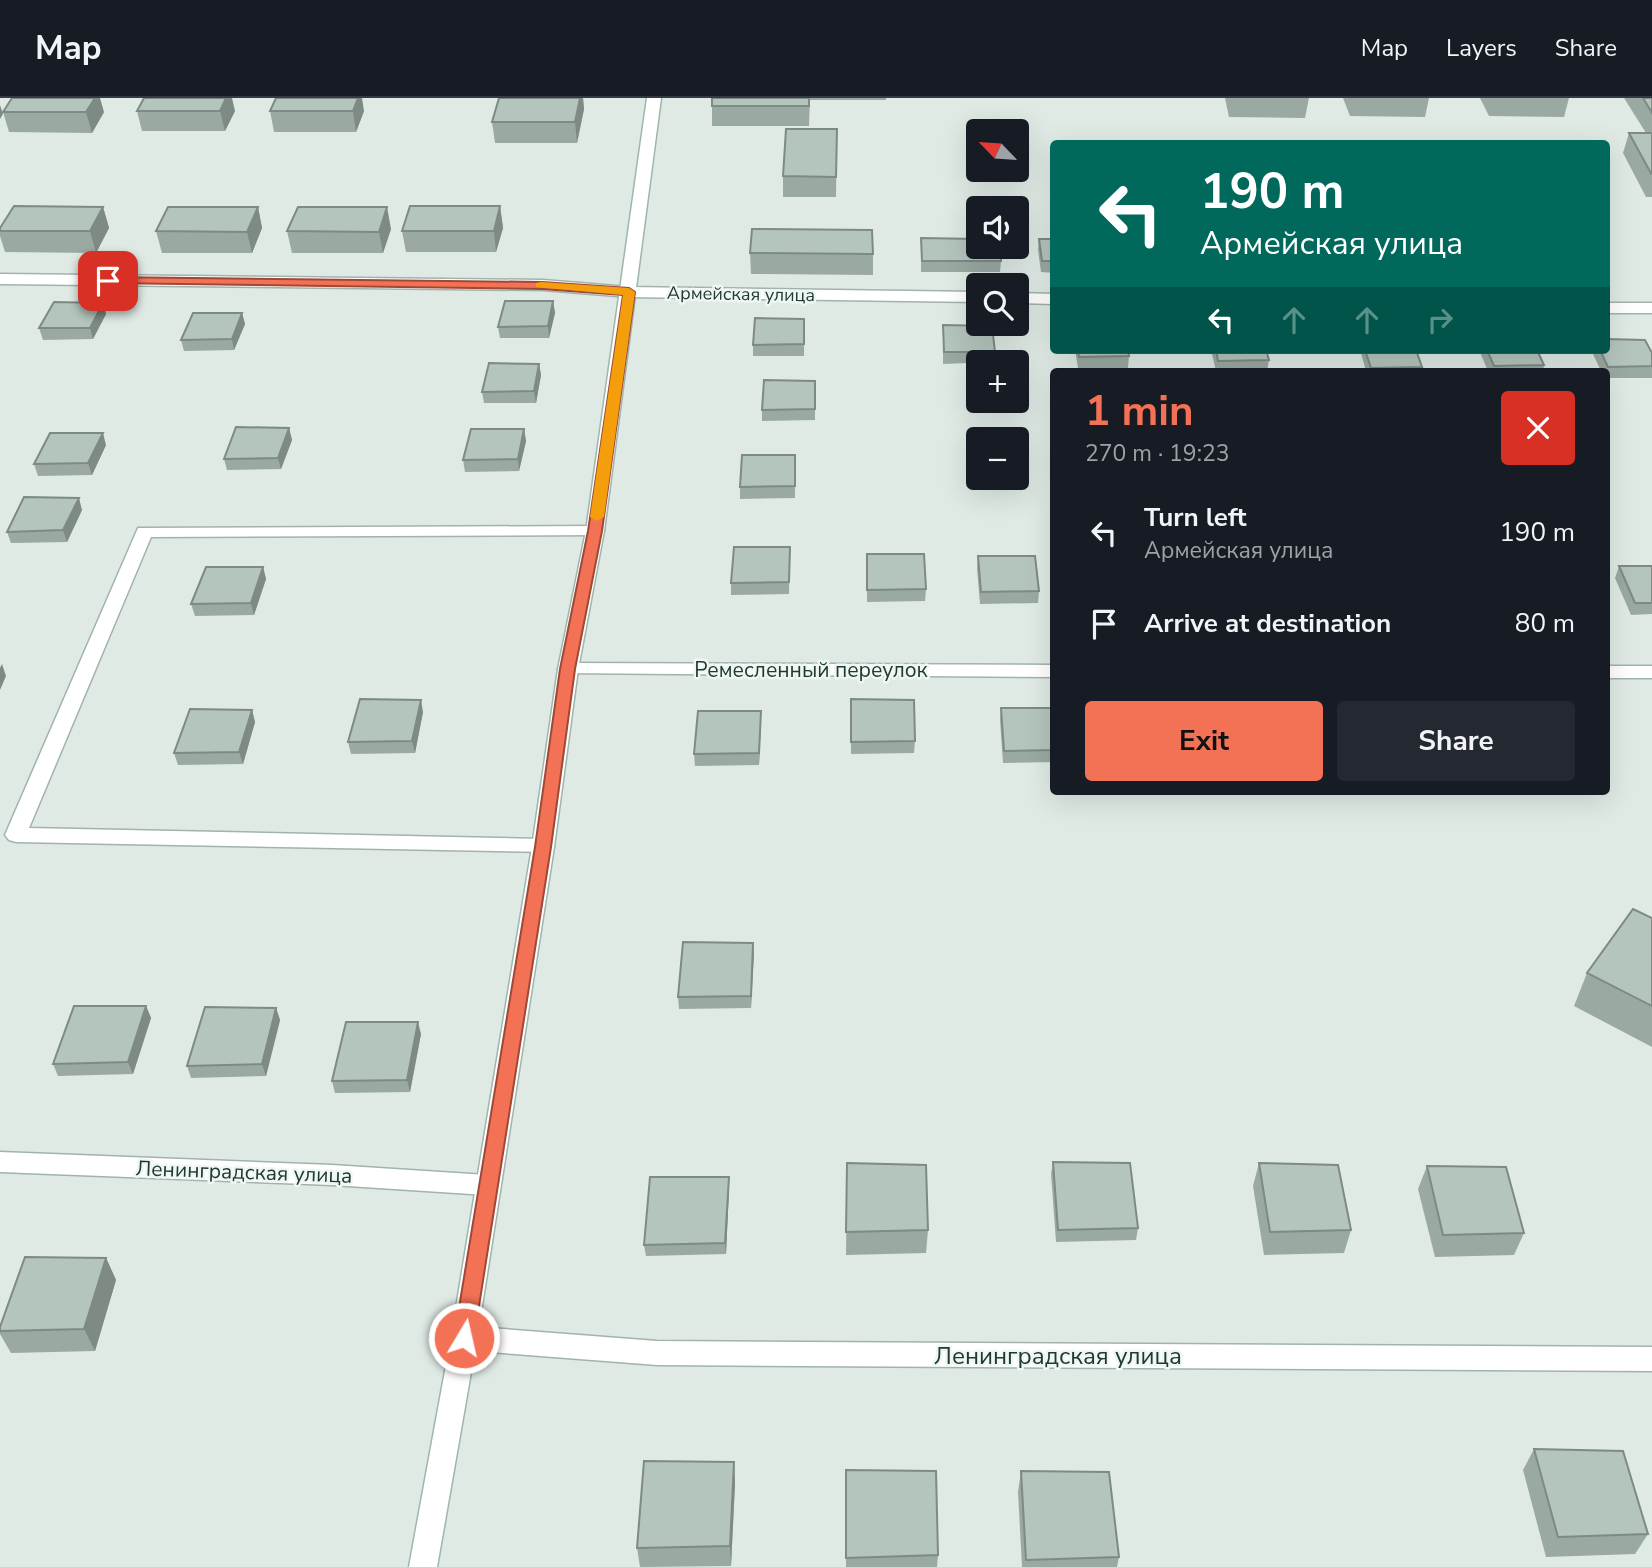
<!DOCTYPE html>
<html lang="en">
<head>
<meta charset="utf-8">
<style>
	body { margin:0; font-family:"Nunito Sans",sans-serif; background:#242831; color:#f1f3f6; height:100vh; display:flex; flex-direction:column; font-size:26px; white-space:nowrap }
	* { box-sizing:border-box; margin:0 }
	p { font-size:23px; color:#9ea1a6 }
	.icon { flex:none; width:38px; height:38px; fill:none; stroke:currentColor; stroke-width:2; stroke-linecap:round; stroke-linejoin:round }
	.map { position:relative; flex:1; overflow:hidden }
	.details { position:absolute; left:1050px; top:270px; width:560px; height:427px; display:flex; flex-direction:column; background:#171b24; border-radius:7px; box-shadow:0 7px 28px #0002 }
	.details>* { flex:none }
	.hud { position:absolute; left:1050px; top:42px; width:560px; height:214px; border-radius:7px; box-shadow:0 7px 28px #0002; background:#00695c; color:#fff; overflow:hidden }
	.needle { width:46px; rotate:295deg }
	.tools { position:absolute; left:966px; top:21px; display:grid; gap:14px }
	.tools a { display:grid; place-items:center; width:63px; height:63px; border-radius:7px; background:#171b24; box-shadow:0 7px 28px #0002; font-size:35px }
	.pin { position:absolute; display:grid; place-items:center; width:60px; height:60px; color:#fff; margin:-30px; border-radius:14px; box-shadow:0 4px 10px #0006 }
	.me { position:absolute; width:77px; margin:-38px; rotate:9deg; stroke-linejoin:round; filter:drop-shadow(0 0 5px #0008) }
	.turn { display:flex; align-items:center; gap:24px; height:147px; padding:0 35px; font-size:32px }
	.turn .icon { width:91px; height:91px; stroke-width:2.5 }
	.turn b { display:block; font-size:49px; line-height:60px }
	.lanes { display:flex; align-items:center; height:66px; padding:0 35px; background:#0003; justify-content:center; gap:35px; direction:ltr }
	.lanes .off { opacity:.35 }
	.round { display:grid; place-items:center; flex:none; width:74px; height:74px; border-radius:7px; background:#242831 }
	.headline { display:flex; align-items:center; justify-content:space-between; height:119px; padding:0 35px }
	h1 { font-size:42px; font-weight:700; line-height:52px; color:#f37154 }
	.button { display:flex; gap:14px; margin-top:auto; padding:14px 35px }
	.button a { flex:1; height:80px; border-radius:7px; background:#f37154; color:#111; font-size:28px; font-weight:700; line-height:80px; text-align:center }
	.button a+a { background:#242831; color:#f1f3f6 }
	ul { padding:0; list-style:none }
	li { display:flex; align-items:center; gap:21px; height:91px; padding:0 35px }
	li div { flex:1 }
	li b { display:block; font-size:26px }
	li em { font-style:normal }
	header { display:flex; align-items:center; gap:42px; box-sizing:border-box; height:98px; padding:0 35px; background:#171b24; border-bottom:2px solid #363941 }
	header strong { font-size:33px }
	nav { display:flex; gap:38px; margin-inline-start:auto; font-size:24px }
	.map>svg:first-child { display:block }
</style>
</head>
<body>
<header>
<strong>Map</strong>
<nav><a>Map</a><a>Layers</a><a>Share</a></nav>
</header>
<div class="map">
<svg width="1652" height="1469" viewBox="0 0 1652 1469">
	<rect width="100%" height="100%" fill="#dfeae5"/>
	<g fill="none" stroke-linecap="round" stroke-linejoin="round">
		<g stroke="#a2b2ac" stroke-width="3">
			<path id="lane" d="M595 428 601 429 604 433 601 437 151 439 29 730 543 741 550 744 554 749 550 754 16 744 9 742 5 737 138 430Z"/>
		</g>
		<g stroke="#a2b2ac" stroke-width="3">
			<path id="street" d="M0 176 543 182 629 189 978 194V204L629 199 543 192 0 186Z
				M1017 195 1054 196V206L1017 205Z
				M1606 205H1652V215H1606Z
				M568 565 1054 567V579L561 575 558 571Z
				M1606 568H1652V580H1606Z
				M0 1054 332 1067 487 1077 496 1080 499 1087 496 1094 487 1097 332 1087 0 1074Z
				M464 1228 657 1243 1652 1249V1273L657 1267 464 1252 455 1248 451 1240 455 1232Z"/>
		</g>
		<g stroke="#9eb6ac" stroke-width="3">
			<path id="secondary" d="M647 0H661L604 433 578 571 554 749 477 1240 437 1469H409L451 1240 532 749 558 571 586 433Z"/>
		</g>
		<use href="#lane" fill="#fff" fill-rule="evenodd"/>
		<use href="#street" fill="#fff" fill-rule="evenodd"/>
		<use href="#secondary" fill="#fff" fill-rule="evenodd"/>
	</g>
	<path fill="#9ba9a3" d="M499 0H583L584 11 577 45H495L492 24Z
		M712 0H886V2H810L809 28H712Z
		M1225 0H1309L1305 20 1229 19Z
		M1343 0H1429L1425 19 1350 18Z
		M1480 0H1569L1564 19 1489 18Z
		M1624 0H1652V99H1646L1623 55 1629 35H1646Z
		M137 13H235L225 33H142Z
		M270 13H364L356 34H274Z
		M3 14H104L92 35 9 34Z
		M837 31 836 99H783V78Z
		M500 108 503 130 496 154H406L402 133Z
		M103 109 109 130 96 155 5 154 0 138V130Z
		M258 109 262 130 252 155H162L156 133Z
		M391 131 383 155H292L287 133Z
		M921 140 1001 163 1000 174H921Z
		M1039 141H1054V175L1041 174 1038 152Z
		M750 155 873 156V177L751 176Z
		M553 203 555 215 549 240H500L498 229Z
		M103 205 106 216 93 241 43 242 39 230Z
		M242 215 245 226 234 252 184 253 181 242Z
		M804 221V258H753V247Z
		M943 227 995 254 994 264 943 266Z
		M1075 252H1128L1129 258 1128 270H1078Z
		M1211 252H1266L1269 262 1267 273H1216Z
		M1360 252H1416L1422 269 1421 273H1366Z
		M1479 252H1537L1544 267 1543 273H1488Z
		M1591 252 1652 255V280H1606V273H1601Z
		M539 266 541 277 536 305H484L482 294Z
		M815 283V322L762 323V312Z
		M289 330 292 342 281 371 227 372 224 361Z
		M524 331 526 343 519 373 465 374 463 362Z
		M106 347 92 377 38 378 34 366Z
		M795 357V400L740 401V389Z
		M82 412 67 444 11 445 7 434Z
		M790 449 789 496 731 497V485Z
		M867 456 926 491 925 503 867 504Z
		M978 458 1039 493 1038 505 980 506 977 470Z
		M1619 468H1652V516L1631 517 1615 480Z
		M263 469 266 481 254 517 195 518 191 506Z
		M851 601 915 643 914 655 851 656Z
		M1001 610H1054V664L1003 665 1000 622Z
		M252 612 255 624 243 666 178 667 174 655Z
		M761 613 759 667 695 668 694 656Z
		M423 614 415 655 351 656 348 644Z
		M1652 820V949L1574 908 1587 875Z
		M753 845 751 910 679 911 678 899Z
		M146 908 151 920 133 976 58 978 53 966Z
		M276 910 280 922 266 978 191 980 187 968Z
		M421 936 410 994 335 995 332 983Z
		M1053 1064 1138 1130 1136 1142 1056 1144 1051 1076Z
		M847 1065 928 1132 926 1155 846 1157Z
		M1259 1065 1351 1132 1344 1155 1264 1157 1253 1088Z
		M1427 1068 1524 1135 1514 1157 1435 1159 1418 1091Z
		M729 1079V1091L726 1156 646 1158 644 1147Z
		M106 1160 116 1182 95 1253 11 1255 0 1236V1229Z
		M1534 1351 1648 1436 1635 1456 1546 1459 1523 1372Z
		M734 1364 735 1385 731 1468 640 1469 637 1450Z
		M846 1372 938 1457 937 1469H846Z
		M1021 1373 1119 1459 1117 1469H1022L1018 1394Z"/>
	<path fill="#7e8a84" d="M95 0H100L104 14 92 35 86 14Z
		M226 0H232L235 13 225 33 220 13Z
		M358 0H362L364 13 356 34 353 13Z
		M580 0H583L584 11 577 45 575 24Z
		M0 7 3 16 0 21Z
		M500 108 503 130 496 154 494 133Z
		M103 109 109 130 96 155 90 133Z
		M258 109 262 130 252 155 247 134Z
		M387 109 391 131 383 155 379 134Z
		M553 203 555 215 549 240 548 228Z
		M103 205 106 216 93 241 90 230Z
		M242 215 245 226 234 252 232 241Z
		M539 266 541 277 536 305 534 293Z
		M289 330 292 342 281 371 278 360Z
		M524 331 526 343 519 373 518 361Z
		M103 335 106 347 92 377 88 365Z
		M79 400 82 412 67 444 63 432Z
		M263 469 266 481 254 517 251 505Z
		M2 566 6 578 0 592V570Z
		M421 602 423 614 415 655 412 643Z
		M252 612 255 624 243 666 239 654Z
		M761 613V625L759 667V655Z
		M753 845 754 857 751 910V898Z
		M146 908 151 920 133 976 128 964Z
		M276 910 280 922 266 978 262 966Z
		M418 924 421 936 410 994 407 982Z
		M729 1079V1091L726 1156 725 1145Z
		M106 1160 116 1182 95 1253 84 1231Z
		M734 1364 735 1385 731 1468 730 1448Z"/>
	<path fill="#b4c5bd" stroke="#7e8a84" stroke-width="2" d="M12 0H95L86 14H3Z
		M144 0H226L220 13H137Z
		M276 0H358L353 13H270Z
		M499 0H580L575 24H492Z
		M712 0H809V8H712Z
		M1643 0H1652V15Z
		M786 31H837L836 79 783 78Z
		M1629 35H1652V77Z
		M14 108 103 109 90 133H0V130Z
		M410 108H500L494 133H402Z
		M168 109H258L247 134 156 133Z
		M298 109H387L379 134 287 133Z
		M752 131 872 132 873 156 750 155Z
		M921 140 978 141V149H1000L1001 163H922Z
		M1039 141H1054V163H1042Z
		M505 203H553L548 228 498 229Z
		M54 204 103 205 90 230H39Z
		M193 215H242L232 241 181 242Z
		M755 220 804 221V246L753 247Z
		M943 227 992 228 995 254H944Z
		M1606 241 1645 242 1652 255V268L1608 269 1600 252H1606Z
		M1078 252H1128L1129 258 1079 259Z
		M1216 252H1266L1269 262 1218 263Z
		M1365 252H1416L1422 269 1371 270Z
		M1487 252H1537L1544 267 1494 268Z
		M489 265 539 266 534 293 482 294Z
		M764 282 815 283V311L762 312Z
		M236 329 289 330 278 360 224 361Z
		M471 331H524L518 361 463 362Z
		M50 335H103L88 365 34 366Z
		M742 357H795V388L740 389Z
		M24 399 79 400 63 432 7 434Z
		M734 449H790L789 484 731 485Z
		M867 456H924L926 491 867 492Z
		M978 458H1035L1039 493 981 494Z
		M1619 468H1652V505H1635Z
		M206 469H263L251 505 191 506Z
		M360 601 421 602 412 643 348 644Z
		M851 601 914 602 915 643 851 644Z
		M1001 610H1054V652L1004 653Z
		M190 611 252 612 239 654 174 655Z
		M698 613H761L759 655 694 656Z
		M1633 811 1652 820V908L1587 875Z
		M683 844 753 845 751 898 678 899Z
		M74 908H146L128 964 53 966Z
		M205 909 276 910 262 966 187 968Z
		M346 924H418L407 982 332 983Z
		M1053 1064 1130 1065 1138 1130 1058 1132Z
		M847 1065 926 1067 928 1132 846 1134Z
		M1259 1065 1338 1067 1351 1132 1270 1134Z
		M1427 1068 1506 1069 1524 1135 1443 1137Z
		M650 1079H729L725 1145 644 1147Z
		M25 1159 106 1160 84 1231 0 1233V1229Z
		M1534 1351 1623 1353 1648 1436 1558 1439Z
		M644 1363 734 1364 730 1448 637 1450Z
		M846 1372 936 1373 938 1457 846 1460Z
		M1021 1373 1109 1374 1119 1459 1026 1462Z"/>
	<path fill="#f37154" stroke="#9e4937" stroke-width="2" d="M108 179 542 184 629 190 635 194 602 433 575 571 551 749 474 1240 471 1246 464 1249 457 1246 454 1240 535 749 560 571 588 433 623 197 542 191 104 185 103 183Z"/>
	<path fill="#f59e0b" d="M541 184 629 190 635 194 604 419 597 423 590 419 623 197 536 189V185Z"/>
	<g text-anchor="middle" stroke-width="5" stroke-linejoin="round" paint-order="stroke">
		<g font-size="18" fill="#203a32" stroke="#eff7f3">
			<text transform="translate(741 196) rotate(1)" y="6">Армейская улица</text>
		</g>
		<g font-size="21" fill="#203a32" stroke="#eff7f3">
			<text x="811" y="579">Ремесленный переулок</text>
			<text transform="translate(244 1074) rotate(2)" y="7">Ленинградская улица</text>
		</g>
		<g font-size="24" fill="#203a32" stroke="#eff7f3">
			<text x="1058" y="1266">Ленинградская улица</text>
		</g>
	</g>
</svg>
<div class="tools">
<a><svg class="needle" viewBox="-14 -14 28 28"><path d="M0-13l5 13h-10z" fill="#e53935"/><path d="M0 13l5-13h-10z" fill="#9ea1a6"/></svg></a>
<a><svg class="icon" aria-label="sound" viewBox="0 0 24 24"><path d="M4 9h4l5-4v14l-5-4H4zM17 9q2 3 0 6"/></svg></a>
<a><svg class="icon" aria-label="search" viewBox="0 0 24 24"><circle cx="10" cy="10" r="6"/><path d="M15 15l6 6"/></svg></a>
<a>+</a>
<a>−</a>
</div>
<div class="pin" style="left:108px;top:183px;background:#d93025"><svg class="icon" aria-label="arrive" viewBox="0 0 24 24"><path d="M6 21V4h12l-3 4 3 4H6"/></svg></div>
<svg class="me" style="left:464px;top:1240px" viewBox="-20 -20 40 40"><circle r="17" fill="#f37154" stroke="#fff" stroke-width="3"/><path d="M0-11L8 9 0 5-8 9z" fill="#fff"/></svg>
<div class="hud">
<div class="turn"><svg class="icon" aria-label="left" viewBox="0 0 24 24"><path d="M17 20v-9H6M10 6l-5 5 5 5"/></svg><div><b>190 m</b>Армейская улица</div></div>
<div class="lanes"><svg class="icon" aria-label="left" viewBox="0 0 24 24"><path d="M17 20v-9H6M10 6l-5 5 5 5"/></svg><svg class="icon off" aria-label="ahead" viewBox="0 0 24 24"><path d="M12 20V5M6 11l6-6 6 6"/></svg><svg class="icon off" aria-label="ahead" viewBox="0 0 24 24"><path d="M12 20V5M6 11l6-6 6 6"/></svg><svg class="icon off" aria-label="right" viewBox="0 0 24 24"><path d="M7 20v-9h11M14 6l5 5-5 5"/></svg></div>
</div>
<section class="details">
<div class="headline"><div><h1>1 min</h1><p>270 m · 19:23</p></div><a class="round" style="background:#d93025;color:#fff"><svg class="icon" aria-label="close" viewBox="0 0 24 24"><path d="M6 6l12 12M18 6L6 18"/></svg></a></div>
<ul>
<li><svg class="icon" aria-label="left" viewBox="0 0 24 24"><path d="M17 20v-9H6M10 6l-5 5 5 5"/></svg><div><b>Turn left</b><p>Армейская улица</p></div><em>190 m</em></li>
<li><svg class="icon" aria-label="arrive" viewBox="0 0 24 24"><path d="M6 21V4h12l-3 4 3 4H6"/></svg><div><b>Arrive at destination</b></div><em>80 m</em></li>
</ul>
<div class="button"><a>Exit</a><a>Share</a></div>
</section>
</div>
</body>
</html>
